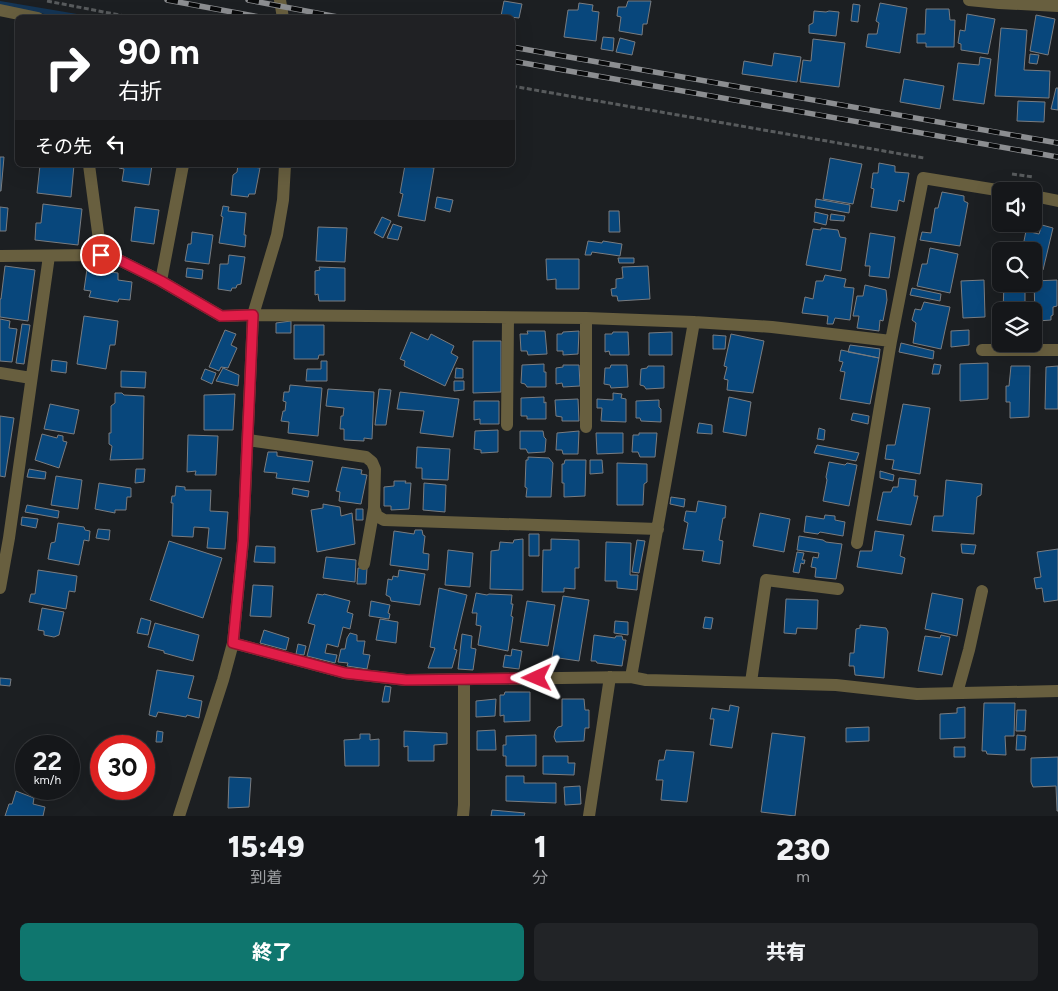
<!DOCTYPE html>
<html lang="ja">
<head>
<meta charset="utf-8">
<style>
	body { margin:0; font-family:Figtree,"Noto Sans JP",sans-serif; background:#222427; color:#f1f3f6; height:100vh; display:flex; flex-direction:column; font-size:19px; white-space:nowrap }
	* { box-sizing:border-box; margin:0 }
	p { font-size:16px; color:#9d9fa2 }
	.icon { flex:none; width:28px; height:28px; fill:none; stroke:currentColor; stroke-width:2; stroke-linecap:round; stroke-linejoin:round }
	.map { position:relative; height:816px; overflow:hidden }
	.panel { display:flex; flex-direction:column; background:#15171a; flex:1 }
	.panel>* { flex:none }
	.hud { position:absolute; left:15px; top:15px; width:500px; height:152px; border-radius:8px; box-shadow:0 5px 20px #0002,0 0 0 1px #343639; background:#202124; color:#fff; overflow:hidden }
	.fabs { position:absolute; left:992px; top:182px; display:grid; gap:10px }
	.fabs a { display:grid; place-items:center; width:50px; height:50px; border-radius:8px; background:#15171a; box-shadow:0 5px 20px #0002,0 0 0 1px #343639; font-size:25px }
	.speed { position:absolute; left:15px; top:735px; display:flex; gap:10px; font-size:25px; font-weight:700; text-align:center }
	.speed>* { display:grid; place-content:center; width:65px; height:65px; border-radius:50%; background:#15171a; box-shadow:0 5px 20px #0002,0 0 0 1px #343639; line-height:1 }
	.speed small { font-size:12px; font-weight:400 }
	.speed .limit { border:8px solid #d22; background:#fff; color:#111 }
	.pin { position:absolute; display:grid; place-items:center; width:42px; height:42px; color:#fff; margin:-21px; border:2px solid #fff; border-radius:50%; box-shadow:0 1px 5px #0007 }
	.me { position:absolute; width:55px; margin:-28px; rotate:269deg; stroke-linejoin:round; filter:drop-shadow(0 0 4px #0008) }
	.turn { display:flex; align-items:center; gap:18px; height:105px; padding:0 20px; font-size:22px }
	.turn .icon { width:65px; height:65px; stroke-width:2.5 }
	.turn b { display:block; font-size:35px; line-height:42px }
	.then { display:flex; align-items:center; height:48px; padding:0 20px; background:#0003; gap:10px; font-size:19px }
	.eta { display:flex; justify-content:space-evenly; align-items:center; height:85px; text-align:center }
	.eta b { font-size:30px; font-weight:800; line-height:35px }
	.primary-button { display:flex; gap:10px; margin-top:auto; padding:10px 20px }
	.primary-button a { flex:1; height:58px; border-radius:8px; background:#0f766e; color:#fff; font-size:20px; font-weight:800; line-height:58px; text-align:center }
	.primary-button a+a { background:#222427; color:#f1f3f6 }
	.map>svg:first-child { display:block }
</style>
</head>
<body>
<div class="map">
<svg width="1058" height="816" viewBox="0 0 1058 816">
	<rect width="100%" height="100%" fill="#1c1f22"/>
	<path fill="#143555" d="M0 1 77 14 76 17H61L0 6Z"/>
	<path fill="#08477c" stroke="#797c80" d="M504 1 522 4 519 18 501 16Z
		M628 1H651L647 24H643L642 35 619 31 621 17 617 16 618 7H626Z
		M579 3 593 5 592 11 599 12 596 41 564 37 568 10H578Z
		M880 3 907 8 900 53 866 47 868 34H877L879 23 876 21Z
		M853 4 860 5 858 22 851 21Z
		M926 9H949L950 20H955L954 47H926V43H917V34H925Z
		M814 11 826 12 829 11 839 12 836 36 809 33V25L813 23Z
		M967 14 995 19 988 54 961 50V44L958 43 960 30 965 31Z
		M1036 15 1055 19 1048 55 1030 51Z
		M1001 28 1027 30 1024 70 1050 71 1049 98 995 96Z
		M603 37 614 38 613 51 601 49Z
		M620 38 635 42 632 55 616 52Z
		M813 39 845 43 839 87 800 82 803 60 811 61Z
		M774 53 801 57 797 82 742 74 744 61 772 66Z
		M1030 54 1039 55 1037 64 1029 63Z
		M980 57 991 59 984 104 953 100 958 63 979 65Z
		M904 79 944 86 940 109 900 102Z
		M1056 88H1058V110L1051 109Z
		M1018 101 1045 102 1044 122 1017 121Z
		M0 157H4L1 191H0Z
		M830 158 862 164 853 204 823 199Z
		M879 163 895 166V172L909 173 904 202 899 200 897 211 871 207 874 189 871 188 873 173H878Z
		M40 165H74L71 197 37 193Z
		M119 165H152L149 185 122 181 124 169 119 168Z
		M238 165 260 168 255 194H249L248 197 231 195 233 175 237 172Z
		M405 165H415L434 168 425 221 398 216 403 194 400 193Z
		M942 192 964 196V201L968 203 960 246 920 240 922 232 931 233 935 208H938Z
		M437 197 453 200 450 212 435 208Z
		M816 199 850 205 849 213 815 207Z
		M43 204 82 209 78 245 35 240 36 223H41Z
		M223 206 229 207 228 211 246 213 244 235H246L245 247 219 243 223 217 221 216Z
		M0 207 8 208 6 231H0Z
		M135 207 159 210 154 244 131 241Z
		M1034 207 1039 208 1035 228 1015 224H1034Z
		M609 211H619L620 232H609Z
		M815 212 828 215 826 225 814 222Z
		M831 214 845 216 844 221 830 220Z
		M382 217 391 221 383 238 374 233Z
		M393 224 402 227 398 240 387 238Z
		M1042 225 1053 228 1043 270 1034 268V251H1022L1026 231 1039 234Z
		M318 227 347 228 345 262 316 261Z
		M821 228 838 230 840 237 846 238 841 271 806 265 813 229 821 230Z
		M192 232 213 235 209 264 185 261 188 244H191Z
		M870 233 895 237 889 278 869 276 870 266H865Z
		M588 241 602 243 603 241 622 244 620 256 592 252 591 255H585Z
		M930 248 958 254 950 293 917 286 922 264H927Z
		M229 255 245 257 241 284 237 285 236 288H232L231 291 218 289 220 264H228Z
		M618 258H634V263H619Z
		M546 259H579V289H556V279L547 280Z
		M5 266 35 270 28 321 0 317V299H1Z
		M648 266 650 299 618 301 617 296H612L611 289 616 288V279L623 278 622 267Z
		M319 267 345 268V301H319L318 294 315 295V271L320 270Z
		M187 268 203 270 202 279 186 277Z
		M87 269 118 273V280L132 282 130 300 119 299 118 302 89 297 91 291 84 290Z
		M825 275 846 279 844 287 854 288 850 320 835 318 833 324H827L828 316 802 313 805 297 813 299 816 281H823Z
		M984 280 985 317 963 318 961 281Z
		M1057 280V306L1053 307V315L1051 316V320L1038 321V316L1035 315 1034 281Z
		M1004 284H1025V311H1003Z
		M865 285 886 290 887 300 883 321 880 320 879 331 857 328 859 316H853L857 296H863Z
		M912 288 941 294 940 301 910 295Z
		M924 302 950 307 941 349 913 343 916 323 912 320 915 309 921 310Z
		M84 316 118 321 115 345H110L106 369 77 364Z
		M0 319 10 321 9 328 17 329 12 362 0 361Z
		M291 321V333H276V323Z
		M22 324 30 325 24 364 16 363Z
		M294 325H324V355H319L318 359H294Z
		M225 330 236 334 231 345 237 348 228 368 221 367 219 371 209 367Z
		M969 330V345L951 347V331Z
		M527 331H545L547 354 528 355 527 351H521L520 334H528Z
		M579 331 578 354 563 355V351H557V334H562L563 332Z
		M411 332 428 340 431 334 454 346 451 353 458 357 445 386 404 366 405 361 400 359Z
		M613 332H628L629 355H610L609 351 605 352V334H612Z
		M672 332V355H649V333Z
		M731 334 764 341 753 393 727 390 728 380 724 379 727 367 724 366Z
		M713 335 726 336 725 349H713Z
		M473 341H501V392L473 393Z
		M901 343 934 351 933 359 899 352Z
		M850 345 880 349 879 358 848 352Z
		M841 350 879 358 870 404 840 399 845 372 840 371 843 362 839 361Z
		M52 360 67 362 66 373 51 371Z
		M321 361H327V381H306L307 369H321Z
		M988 363V399L960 401V364Z
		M544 364V372H546V387H527L525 384 521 383 522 365Z
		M934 364 941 365 939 374H932Z
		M563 365H579L580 386 563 387 562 383 556 384V368L563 367Z
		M611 365H627L628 387 611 388 610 385 604 384 605 368H610Z
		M648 366H664V388L646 389 644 386 640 385 641 369 647 368Z
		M1011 366H1030L1029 417 1010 418V402H1006V386H1009Z
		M1058 366V409H1045L1046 367Z
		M223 368 239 375 238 386 216 381Z
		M456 368 463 369V378H455Z
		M205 369 216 373 212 384 201 379Z
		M121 371 146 372 145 388 121 387Z
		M454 381H464V390L454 391Z
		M290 385 322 388 318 436 288 433 289 422 281 421 283 411H285L286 402 283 401 284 392H289Z
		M328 389 374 392 372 439 364 438V441L344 440V429H340L341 416H343L344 408 326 406Z
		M379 389 391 390 386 425H375Z
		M400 392 459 399 453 437 420 433 424 411 397 409Z
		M115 393H122L124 395 144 396 143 459 110 460 112 446 109 444V433H111V406L115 403Z
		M613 393 622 394 621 398 626 399V422L601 421 602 408H597V399L613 400Z
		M235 394 233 430H204V395Z
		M544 397V403L546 402V419H527V416H521V398Z
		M729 397 751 402 746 436 723 432Z
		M578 399 579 421H562V417L556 416 555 400Z
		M659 400V407L661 409V422L641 421 640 418H636V401Z
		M474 401H499V424H480V419L474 420Z
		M50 404 79 410 74 434 44 429Z
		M903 404 930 408 920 474 892 469 894 460 885 459 887 445H895Z
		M853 413 869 416 868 424 851 420Z
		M0 416 14 418 5 477 0 476Z
		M699 423 712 425V434L697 433Z
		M819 428 825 430 824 440 817 439Z
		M498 430V452L481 453V450L474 449 475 431Z
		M520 431H543L544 437 546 439 545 452 528 453 526 449H520Z
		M579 431 578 454H563L562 450H556L557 433Z
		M596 433H623V453L597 454Z
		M639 433H657L655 457H640L638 452H632L633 435H639Z
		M42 434 57 438 58 435 63 436V441L67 442 59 468 35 460Z
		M188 435 218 436 216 475H195L196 471 187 472Z
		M817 445 859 453 856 461 814 453Z
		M417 447 450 449 448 480 422 479V468H416Z
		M268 452H277V456L313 461 309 482 276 478 277 473 264 472Z
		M528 457 549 458 553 463 551 497H526L527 488 525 487 526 460H528Z
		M565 460H586L585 496 564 497V483H562V464H564Z
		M590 460H602L603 473 590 474Z
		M829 462 845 465 847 463 857 465 849 506 823 501 827 480 826 477Z
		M617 463 647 464V482L644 484 643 505H617Z
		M342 467 362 470 361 474 367 475 361 504 339 501 340 492 336 491Z
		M29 469 46 472 45 479 27 477Z
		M136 469H145L144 482 135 483Z
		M880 471 894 475 893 481 880 478Z
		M56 476 82 480 78 509 51 505Z
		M899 478 916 480 914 496H918L911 525 877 520 883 492H891L893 487H898Z
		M946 480 982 484 981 495 977 497 974 534 932 531 934 516H943Z
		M394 481H406L405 483H411L409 509 391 510V506H384V487L394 486Z
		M99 483 131 488V497H127L126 510H115V513L95 509Z
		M424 483 446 485 445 512 423 510Z
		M176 486 185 487V490H211L210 511 228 512 225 549 207 548 209 528 194 527 193 537 172 536 173 503H171L172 496H175Z
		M293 488 309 491 308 497 292 494Z
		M671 497 685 499 684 507 670 504Z
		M698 501 726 506 725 518H723L719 540 723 541 720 564 702 561 704 551 683 549 688 523 684 521 686 511 696 512Z
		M323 504 340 507 341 516 352 513 355 544 317 552 311 510 323 508Z
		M27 505 59 511 58 518 25 512Z
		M356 509H363V520H356Z
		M760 513 790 519 784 552 753 546Z
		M825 515 835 516V520L845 522 843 536 820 532 818 534 804 532 806 516 824 519Z
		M22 517 38 519 36 528 21 525Z
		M58 523 84 527 85 530 90 531 89 541 84 540 79 565 48 559 51 543 55 542Z
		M98 529 110 530 109 540 96 538Z
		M415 530H422L423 535 425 536 423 553 429 554 428 570 390 565 394 531 414 534Z
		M875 531 904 535 900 556 905 558 902 574 857 567 860 551H872Z
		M529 534H539V556H529Z
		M799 536 823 540 826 542 842 544 836 579 815 577 816 568 811 567 813 557 818 558 819 553 797 550Z
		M523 539V590L490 589 491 551 499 550 500 542 513 543 514 540Z
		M551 539 579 540V568H575V589L564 588V592H542L543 550H551Z
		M637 540 645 541 639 573 632 572Z
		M169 541 222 558 203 618 150 600Z
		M606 542 631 543 630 575H638L637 590 617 588V581H605Z
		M961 544 976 545 974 554 962 553Z
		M256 546 275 547V563L254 562Z
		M1058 549V600L1044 602 1042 588 1036 589 1034 578 1041 577 1037 552Z
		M448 550 473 553 470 587 445 585Z
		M797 552 804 553 802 560H805L804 564 801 563 799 573 793 572Z
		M326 557 356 560 355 582 323 578Z
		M358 568H367L366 584H357Z
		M38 570 77 576 75 592 69 591 66 609 29 602 31 594H35Z
		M399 570 425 574 420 605 391 601 390 597 386 595 388 579 392 580 393 576 398 577Z
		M253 585 273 586 271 617 250 616Z
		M439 588 467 595 454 649 457 650 452 668H428L435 648 430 647Z
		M476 593 487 595 489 594 512 595 511 604H513L511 616 513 617 508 651 478 645 481 626 476 625 477 613H472Z
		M932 593 963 599 957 636 925 629Z
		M317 594 323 595 324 594 350 601 347 612 353 614 350 629 343 627 338 647 327 644 325 653 337 655 335 663 307 656 315 625 308 623Z
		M563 596 589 600 579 661 552 657Z
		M786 599 818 600 817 629 797 628 796 634 784 633Z
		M371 601 390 605 388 613 390 614 389 619 369 616Z
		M527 601 555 605 548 646 520 642Z
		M42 608 64 612 59 635 54 637 44 635V631L38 630Z
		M705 617 713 618 711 629 703 628Z
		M141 618 151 621 148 635 137 633Z
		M380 619 398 622 396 643 376 640Z
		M615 621 628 622V635L614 633Z
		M155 623 199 635 193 661 164 653V651L148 647Z
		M860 625 886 628 888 632 884 678 855 675 854 666H849L850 653H854L856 629 860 628Z
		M264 630 289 638 286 650 260 643Z
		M350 633 357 635V641H365L363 654 370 655 367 669 347 666 348 663 338 662 341 649H345L347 638Z
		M462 634 472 636 471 648 476 649 473 670 458 669Z
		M594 635 615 638 616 636H622L623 640H626L622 666 597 663 596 661H591Z
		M941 635 950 637 942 675 918 671 925 636 940 638Z
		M298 644 306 646 304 655 296 654Z
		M512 649 522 651 519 669 503 667 505 655 511 656Z
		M157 670 194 676 188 698 202 701 199 718 187 715 186 717 158 712 156 717 149 715Z
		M0 678 11 679 10 686 0 685Z
		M385 686 391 687 389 702H382Z
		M505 692H530V721L504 722V715L500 716V695H504Z
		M496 699 495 716 476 717V701Z
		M562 699H584L585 710H589V728H585L584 741 556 742 554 737 555 731 558 727 562 726Z
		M984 703H1015L1014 736H1005L1006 755 987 754 986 751H982Z
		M730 705 739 707 732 748 710 745 714 719H710L712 708 729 711Z
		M965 707V738L940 739V714L957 713V708Z
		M1017 710H1026L1025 731H1016Z
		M869 727V741L846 742V728Z
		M495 730 496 750H477V731Z
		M157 731 163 732 162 742H156Z
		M404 731 447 733V744L434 745V761H408V746L404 747Z
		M772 733 805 737 795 816 761 812Z
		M360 734H370V740L379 739V766H345L344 740 360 739Z
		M536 735V766H506V756H503V745H506V736Z
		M1017 735 1026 736 1025 750H1016Z
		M954 747H965V757H954Z
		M666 750 694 752 687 802 661 800 663 780H656L659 760H664Z
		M543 756H568V763H575L574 775 543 774Z
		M1058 757V811H1057L1056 786 1033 787 1031 782V758Z
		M506 776H524V783H556V803L506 801Z
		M229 777 251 778 249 807 228 808Z
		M580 786 581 804 565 805 564 787Z
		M16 791 34 798 33 804 45 807 43 816H5L9 804H12Z
		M492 810 525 813 524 816H491Z"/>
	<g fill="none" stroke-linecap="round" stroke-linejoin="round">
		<path stroke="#585b5d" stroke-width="3" stroke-dasharray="5 2.5" stroke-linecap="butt" d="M47 1 135 18
			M512 86 924 158
			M1012 174 1033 177"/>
		<path stroke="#685f3f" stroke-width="12" d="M280 0 283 18
			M969 0 999 3 1058 6
			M0 10 38 18
			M89 165 101 255
			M1034 196 1058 201
			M0 256 101 255 115 258 161 281 221 316 253 315 586 318 694 322 772 327 891 341
			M161 281 183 165
			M982 350H1058
			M0 373 31 378
			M507 425 508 318
			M586 427V318
			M248 440 366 457 372 462 375 469 374 508 377 516 384 520 658 529
			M857 543 891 341 923 178 1003 191
			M364 564 374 508
			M0 588 9 538 49 256
			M233 643 345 673 406 680 631 677 646 680 836 685 917 694 1058 691
			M631 677 694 322
			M751 682 766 580 838 589
			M957 693 969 650 982 591
			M179 816 223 680 233 643 243 541 253 315 277 235 283 200 285 165
			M463 816 464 805V680
			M589 816 610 677"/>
		<g stroke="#8c8e91" stroke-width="5.5">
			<path id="rail" d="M167 0 265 18
				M248 0 343 18
				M512 47 1058 143
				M512 61 1058 157"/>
		</g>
		<use href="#rail" stroke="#08090a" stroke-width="4" stroke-dasharray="11" stroke-linecap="butt"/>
	</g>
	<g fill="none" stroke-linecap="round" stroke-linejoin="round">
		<g stroke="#92132f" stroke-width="12">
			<path id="route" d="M101 255 115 258 161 281 221 316 253 315 243 541 233 643 345 673 406 680 537 678"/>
		</g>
		<use href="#route" stroke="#e11d48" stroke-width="9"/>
	</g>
</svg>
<div class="fabs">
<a><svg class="icon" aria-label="sound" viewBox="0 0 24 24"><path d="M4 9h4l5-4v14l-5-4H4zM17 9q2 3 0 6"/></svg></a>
<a><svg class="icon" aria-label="search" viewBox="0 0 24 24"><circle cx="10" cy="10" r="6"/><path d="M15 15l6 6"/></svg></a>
<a><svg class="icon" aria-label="layers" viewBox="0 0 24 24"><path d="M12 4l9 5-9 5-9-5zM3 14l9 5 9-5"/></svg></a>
</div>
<div class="speed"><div>22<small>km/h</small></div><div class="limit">30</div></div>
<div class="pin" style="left:101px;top:255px;background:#d93025"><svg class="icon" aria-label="arrive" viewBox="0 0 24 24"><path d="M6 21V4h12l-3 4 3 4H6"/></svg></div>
<svg class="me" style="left:537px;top:678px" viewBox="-20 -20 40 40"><path d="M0-17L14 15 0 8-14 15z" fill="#e11d48" stroke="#fff" stroke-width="4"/></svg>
<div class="hud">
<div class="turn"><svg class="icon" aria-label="right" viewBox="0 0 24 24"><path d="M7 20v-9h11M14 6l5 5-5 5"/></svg><div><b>90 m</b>右折</div></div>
<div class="then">その先<svg class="icon" aria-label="left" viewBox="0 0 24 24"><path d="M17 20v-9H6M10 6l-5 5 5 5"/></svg></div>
</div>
</div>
<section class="panel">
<div class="eta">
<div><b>15:49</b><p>到着</p></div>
<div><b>1</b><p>分</p></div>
<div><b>230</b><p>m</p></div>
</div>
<div class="primary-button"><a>終了</a><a>共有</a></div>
</section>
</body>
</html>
